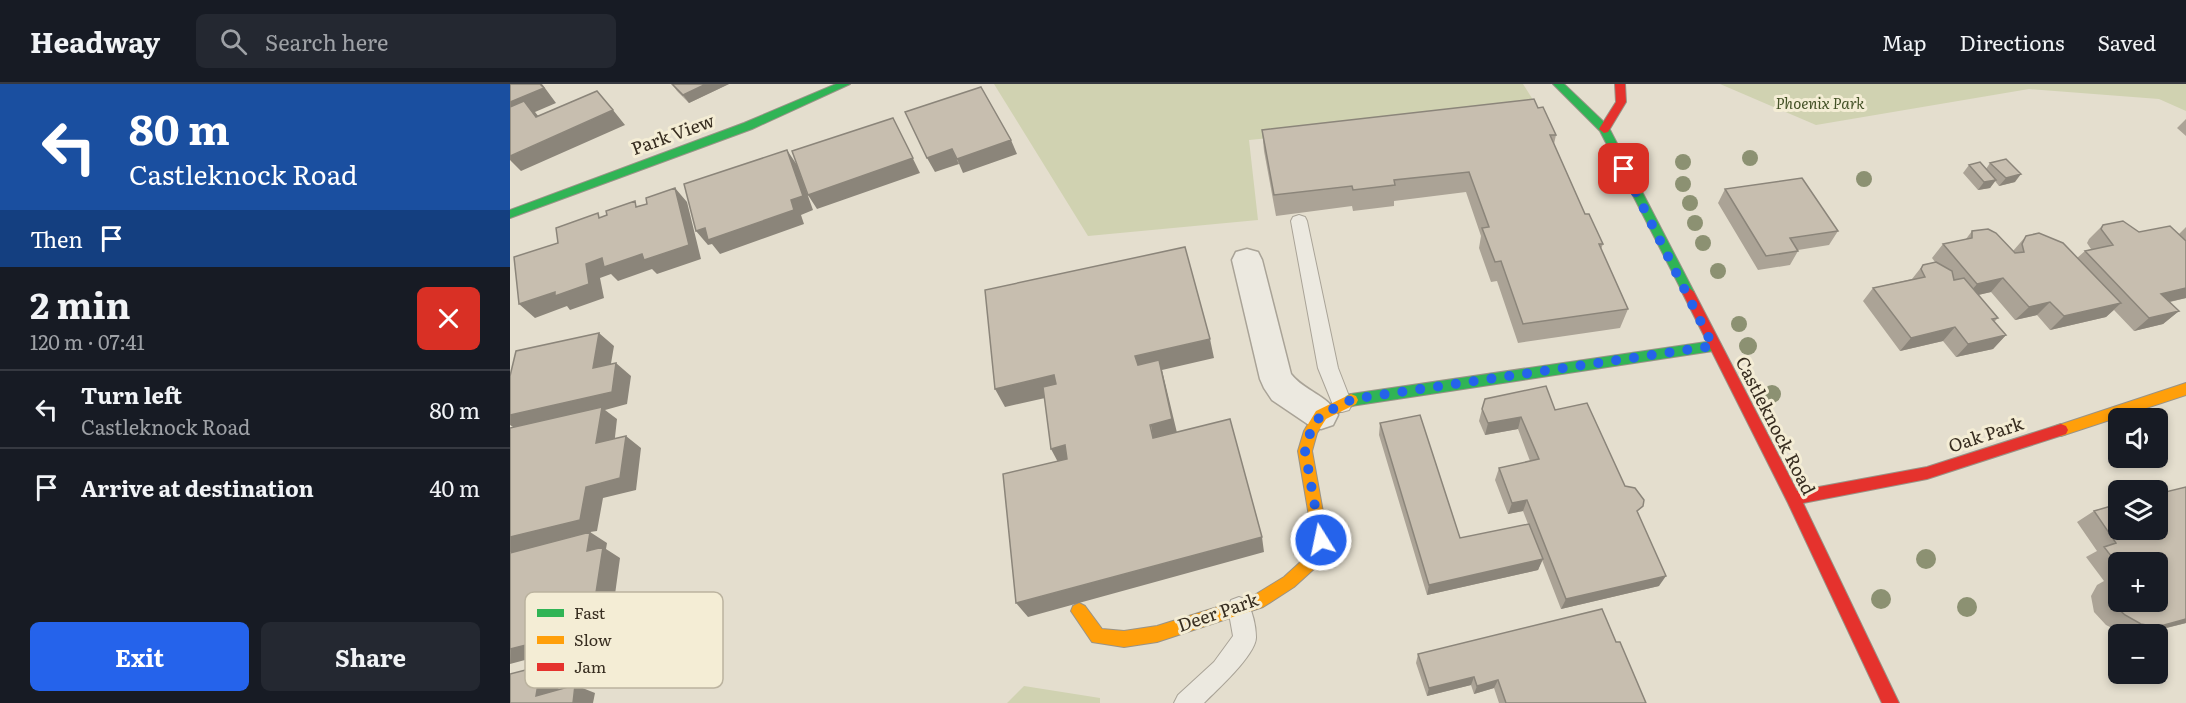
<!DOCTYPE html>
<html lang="en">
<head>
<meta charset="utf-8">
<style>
	body { margin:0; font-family:Literata,serif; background:#242831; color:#f1f3f6; height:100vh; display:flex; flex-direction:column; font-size:22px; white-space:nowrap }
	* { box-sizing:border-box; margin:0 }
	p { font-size:20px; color:#9ea1a6 }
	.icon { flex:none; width:33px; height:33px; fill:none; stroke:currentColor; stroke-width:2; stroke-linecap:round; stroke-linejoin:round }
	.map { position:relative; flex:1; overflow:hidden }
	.drawer { display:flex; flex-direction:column; background:#171b24; width:510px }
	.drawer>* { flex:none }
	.top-card { background:#1a4fa0; color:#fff; overflow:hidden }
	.buttons { position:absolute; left:1598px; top:324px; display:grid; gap:12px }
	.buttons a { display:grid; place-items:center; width:60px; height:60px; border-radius:9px; background:#171b24; box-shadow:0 3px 9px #0003; font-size:30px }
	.pin { position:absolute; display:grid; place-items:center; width:51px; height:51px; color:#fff; margin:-26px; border-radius:12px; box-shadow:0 3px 9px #0006 }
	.me { position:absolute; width:66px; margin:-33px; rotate:350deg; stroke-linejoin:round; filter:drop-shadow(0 0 4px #0008) }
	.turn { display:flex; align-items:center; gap:21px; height:126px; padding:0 30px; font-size:27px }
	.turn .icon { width:78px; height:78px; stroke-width:2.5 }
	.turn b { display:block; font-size:42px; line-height:51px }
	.then { display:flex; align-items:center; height:57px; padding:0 30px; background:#0003; gap:12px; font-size:22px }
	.round { display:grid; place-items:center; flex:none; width:63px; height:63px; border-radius:9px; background:#242831 }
	.summary { display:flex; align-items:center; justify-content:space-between; height:102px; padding:0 30px }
	h1 { font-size:36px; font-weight:700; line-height:45px }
	.button { display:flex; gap:12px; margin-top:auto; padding:12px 30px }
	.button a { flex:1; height:69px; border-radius:9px; background:#2563eb; color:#fff; font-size:24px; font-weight:700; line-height:69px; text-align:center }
	.button a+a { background:#242831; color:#f1f3f6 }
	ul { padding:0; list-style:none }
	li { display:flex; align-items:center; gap:18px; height:78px; padding:0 30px; border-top:2px solid #363941 }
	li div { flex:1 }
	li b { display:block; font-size:22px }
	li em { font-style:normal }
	header { display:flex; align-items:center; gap:36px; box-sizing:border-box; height:84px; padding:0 30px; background:#171b24; border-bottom:2px solid #363941 }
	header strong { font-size:28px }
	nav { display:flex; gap:33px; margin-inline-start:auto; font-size:21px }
	.search { width:420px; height:54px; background:#242831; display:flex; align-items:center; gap:15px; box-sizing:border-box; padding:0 21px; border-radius:9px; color:#9ea1a6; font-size:22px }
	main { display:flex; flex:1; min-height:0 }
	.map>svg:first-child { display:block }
</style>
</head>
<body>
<header>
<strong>Headway</strong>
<div class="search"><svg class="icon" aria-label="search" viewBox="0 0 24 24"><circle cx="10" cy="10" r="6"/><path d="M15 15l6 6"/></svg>Search here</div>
<nav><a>Map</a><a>Directions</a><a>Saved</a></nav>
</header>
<main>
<section class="drawer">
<div class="top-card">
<div class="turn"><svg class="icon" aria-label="left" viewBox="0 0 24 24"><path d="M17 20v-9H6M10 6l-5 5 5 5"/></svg><div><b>80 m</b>Castleknock Road</div></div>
<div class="then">Then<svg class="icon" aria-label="arrive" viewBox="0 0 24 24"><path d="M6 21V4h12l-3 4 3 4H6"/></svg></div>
</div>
<div class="summary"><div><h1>2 min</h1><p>120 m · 07:41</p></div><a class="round" style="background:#d93025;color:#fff"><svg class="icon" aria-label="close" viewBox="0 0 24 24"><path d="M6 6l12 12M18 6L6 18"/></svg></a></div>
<ul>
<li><svg class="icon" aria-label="left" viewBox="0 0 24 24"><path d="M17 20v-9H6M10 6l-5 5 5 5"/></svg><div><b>Turn left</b><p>Castleknock Road</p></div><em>80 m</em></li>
<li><svg class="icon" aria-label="arrive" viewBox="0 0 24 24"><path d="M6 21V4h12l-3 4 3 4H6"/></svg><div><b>Arrive at destination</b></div><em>40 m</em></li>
</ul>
<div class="button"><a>Exit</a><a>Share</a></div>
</section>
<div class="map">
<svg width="1676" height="619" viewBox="0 0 1676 619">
	<rect width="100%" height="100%" fill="#e4dece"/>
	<path fill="#d0d2b1" d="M484 0H1013L1030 27 739 56 748 136 578 152Z
		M1210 0H1676V27L1649 15 1519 5 1306 41Z
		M514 602 590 614V619H497Z"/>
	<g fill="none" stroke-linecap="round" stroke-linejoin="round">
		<g stroke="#a9a397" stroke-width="2">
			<path id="lane" d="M789 131 795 133 797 137 828 284 842 320 839 326 832 328 825 326 808 284 781 137 783 133Z
				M729 513 737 516C742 527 746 542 746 553 747 570 706 607 694 619H664L668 611 704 578 723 552 718 524 721 516Z"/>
		</g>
		<g stroke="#a9a397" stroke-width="3">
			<path id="street" d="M737 165 748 168 752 176 781 290C794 307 818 311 828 331L823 341 811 345 799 341 762 316 754 304 750 295 722 176 726 168Z"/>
		</g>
		<g stroke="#999387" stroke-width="2">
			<path id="fast" d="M326 0H340L242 45 0 134V126L234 39Z
				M1043 0H1054L1098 42 1184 208 1182 211H1174L1090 47Z
				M1203 257 1210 262 1203 267 841 322 836 320 834 316 836 312 841 310Z"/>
		</g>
		<g stroke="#999387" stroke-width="2">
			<path id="slow" d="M1676 299V311L1551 352 1546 350 1544 346 1546 342Z
				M841 310 846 312 848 316 846 320 816 335 807 349 802 367 818 456 806 483 784 503 753 523 647 558 614 563 582 558 561 527 563 522 569 519 575 522 592 545 614 547 647 542 743 512 774 493 796 473 803 456 788 367 794 347 806 327Z"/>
		</g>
		<g stroke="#999387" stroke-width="2">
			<path id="jam" d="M1105 0H1115L1116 18 1098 48 1094 49 1089 45 1106 18Z
				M1178 203 1184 208 1287 407 1417 383 1551 340 1556 342 1558 346 1556 350 1417 395 1293 419 1389 619H1372L1278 419 1172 208Z"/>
		</g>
		<use href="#lane" fill="#ece9e0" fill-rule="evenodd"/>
		<use href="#street" fill="#ece9e0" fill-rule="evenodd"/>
		<use href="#fast" fill="#30b455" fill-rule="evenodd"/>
		<use href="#slow" fill="#ff9f0a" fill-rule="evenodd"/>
		<use href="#jam" fill="#e5322d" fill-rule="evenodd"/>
	</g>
	<g fill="#8c9172">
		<circle cx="1240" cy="74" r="8"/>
		<circle cx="1173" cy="78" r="8"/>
		<circle cx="1354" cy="95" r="8"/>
		<circle cx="1173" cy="100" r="8"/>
		<circle cx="1180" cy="119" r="8"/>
		<circle cx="1185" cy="139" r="8"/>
		<circle cx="1193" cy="159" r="8"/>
		<circle cx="1208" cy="187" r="8"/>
		<circle cx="1229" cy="240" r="8"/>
		<circle cx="1238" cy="262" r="9"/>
		<circle cx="1262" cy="310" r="9"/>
		<circle cx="1416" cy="475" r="10"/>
		<circle cx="1371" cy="515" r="10"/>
		<circle cx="1457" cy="523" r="10"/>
	</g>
	<path fill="#aba396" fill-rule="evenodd" d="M162 0H219L179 19 167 7Z
		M1028 24 1046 51 1044 60 1075 130 1093 160 1091 165 1118 225 1110 244 1008 259 987 197 981 198 969 164 971 152 956 108 884 117V122L843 127 842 122 766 132 754 67 752 46Z
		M1676 35V52L1667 44Z
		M1480 79 1505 98 1489 102 1485 97 1480 104 1468 106 1453 89 1459 81 1476 85Z
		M1215 105 1328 147 1319 161 1288 166V167L1280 181 1248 186 1208 119Z
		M1593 141 1629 148 1669 150 1676 143V214L1660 218 1669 227 1653 240 1624 247 1604 226 1596 233 1540 246 1527 231 1505 236 1481 208 1468 211 1488 234 1484 238 1496 251 1483 265 1446 273 1433 257 1390 267 1353 217 1363 204 1402 195 1413 181 1425 178 1422 174 1433 160 1456 155 1462 147 1503 167 1516 152 1567 174 1575 167 1581 165 1577 159 1579 155Z
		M972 325 1045 326 1128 430 1149 502 1051 525 1032 476 1028 486 917 511 869 351 870 339 950 454 1018 440 1013 427 998 430 985 396 989 384 1020 377 1008 345 975 351 969 337Z
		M1584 427 1676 539 1634 550H1619L1612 549 1596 541 1584 528 1581 512 1587 501 1594 497 1576 473 1587 467 1567 438ZM1608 478 1647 518H1608Z
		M1106 558 1136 619H989L984 604 964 610 961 601 917 612 906 579 908 570Z"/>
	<path fill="#8b857a" d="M30 0H32L46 19 25 28 40 47 0 39V18Z
		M196 0H219L179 19 173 11Z
		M103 26 115 41 11 87 0 76V72Z
		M383 34 410 89 307 125 298 111Z
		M501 56 507 70 453 89 447 75Z
		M442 65 449 80 425 88 417 74Z
		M277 66 287 81 303 126 291 131 294 140 210 170 202 160 198 161 186 147 281 116Z
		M1511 90 1505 98 1489 102 1496 94Z
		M1486 96 1480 104 1468 106 1474 98Z
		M165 104 177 118 191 175 147 190 142 185 108 197 101 190 90 194 94 214 60 226 57 222 25 234 9 220 45 208 76 180Z
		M1493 194 1481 208 1455 214 1467 200Z
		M1676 204V214L1636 223 1651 210Z
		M1540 218 1527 231 1505 236 1519 223Z
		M1611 219 1596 233 1540 246 1554 232Z
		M1669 227 1653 240 1624 247 1639 234Z
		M1445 243 1433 257 1390 267 1401 254Z
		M89 249 104 262 98 297 83 284Z
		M1496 251 1483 265 1446 273 1458 260Z
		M700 255 704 274 652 286 668 353 643 354 634 300 625 272Z
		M106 279 121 292 117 320 95 326 107 335 103 371 8 346 0 341V331Z
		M544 291 553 310 495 323 485 305Z
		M1011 333 1008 345 975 351 978 339Z
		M116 352 131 364 126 406 93 414 87 447 80 448 97 459 96 465 110 474 103 525 60 537 56 565 0 580 1 468H0V453L76 403Z
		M555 361 564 378 550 382 541 365Z
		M1017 416 1013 427 998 430 1002 419Z
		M752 453 754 468 518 533 506 519Z
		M1033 475 1028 486 917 511 919 501Z
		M1156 492 1149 502 1051 525 1056 515Z
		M1676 535V539L1631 550 1647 543Z
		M115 537 124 542 123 559 113 554Z
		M126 550 136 555 134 570 64 590 53 586Z
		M31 582 51 590 46 619 26 612Z
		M964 593 961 601 917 612 919 604Z
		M988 596 984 604 964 610 967 602Z
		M65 601 85 609 83 619H63Z"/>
	<path fill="#c7beaf" stroke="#8b857a" stroke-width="1.5" d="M0 0H30L34 4 0 18Z
		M162 0H196L173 11Z
		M471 3 501 56 447 75 442 65 417 74 395 28Z
		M87 7 103 26 0 72V23L14 17 26 33Z
		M1024 15 1028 24 1033 23 1046 51H1040L1075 130H1079L1093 160H1089L1118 225 1013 240 991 177 985 178 972 144 979 143 959 88 884 96 885 101 843 106 842 102 764 111 752 46Z
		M383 34 403 74 298 111 282 67Z
		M277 66 293 112 281 116 284 126 198 156 195 144 186 147 174 100Z
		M1496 75 1511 90 1496 94 1480 79Z
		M1470 78 1486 96 1474 98 1459 81Z
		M1292 94 1328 147 1280 154 1288 167 1256 172 1215 105Z
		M165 104 179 161 134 176 132 170 94 183 92 174 76 180 79 200 45 212V208L9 220 4 173 48 159 46 144 88 129 89 134 97 131 96 127 125 117 126 123 137 120 136 114Z
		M1613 137 1629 148 1660 142 1676 157V204L1651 210 1669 227 1639 234 1575 167 1603 161 1591 145 1593 141Z
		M1478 145 1486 149 1505 169 1514 168 1512 160 1516 152 1529 149 1553 159 1611 219 1554 232 1540 218 1519 223 1493 194 1467 200 1433 160 1462 154V147Z
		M675 163 700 255 625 272 628 281 649 276 662 335 640 341 643 354 720 335 752 453 506 519 493 390 557 375 555 361 541 365 533 303 546 300 544 291 485 305 475 206Z
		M1426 178 1442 187 1444 196 1454 194 1488 234 1482 235 1496 251 1458 260 1445 243 1401 254 1363 204 1415 193 1411 185 1413 181Z
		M89 249 83 284 106 279 102 308 0 331V292L6 267Z
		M1036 302 1045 326 1077 319 1115 402 1125 404 1134 416 1133 422 1127 427 1156 492 1056 515 1017 416 1002 419 989 384 1029 375 1011 333 978 339 972 325 975 315Z
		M92 323 86 359 116 352 110 394 76 403 70 436 0 453V344Z
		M910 331 950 454 1019 440 1033 475 919 501 870 339Z
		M1676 403V535L1647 543 1631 540 1615 531 1602 519 1599 502 1605 491 1608 490V518H1647V478H1608V481L1594 463 1606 459 1584 427 1608 420V446H1647V410Z
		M80 448 77 467 93 463 85 515 41 527 36 556 0 565V469Z
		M1092 525 1106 558H1110L1136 619H996L988 596 967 602 964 593 919 604 908 570Z
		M31 582 26 612 65 601 63 619H0V590Z"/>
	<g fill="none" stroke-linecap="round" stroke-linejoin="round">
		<path stroke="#2563eb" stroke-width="10" stroke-dasharray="0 18" d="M811 456 795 367 801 346 811 331 843 315 1203 262 1114 85"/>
	</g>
	<g text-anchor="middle" stroke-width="6" stroke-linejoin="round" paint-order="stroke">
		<g font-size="15" font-style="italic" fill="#445227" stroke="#f4edd5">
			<text x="1310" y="25">Phoenix Park</text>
		</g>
		<g font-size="18" fill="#372d20" stroke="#f4edd5">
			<text transform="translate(163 51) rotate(-20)" y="6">Park View</text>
			<text transform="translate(1265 342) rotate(63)" y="6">Castleknock Road</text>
			<text transform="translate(1476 351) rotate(-18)" y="6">Oak Park</text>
			<text transform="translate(708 529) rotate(-19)" y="6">Deer Park</text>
		</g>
	</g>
	<rect x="15" y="508" width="198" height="96" rx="9" fill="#f4edd5" stroke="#bbb39f" stroke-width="1.5"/>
	<rect x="27" y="525" width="27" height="8" fill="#30b455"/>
	<rect x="27" y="552" width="27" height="8" fill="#ff9f0a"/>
	<rect x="27" y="579" width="27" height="8" fill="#e5322d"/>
	<g font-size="16" fill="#372d20">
		<text x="64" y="535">Fast</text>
		<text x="64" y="562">Slow</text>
		<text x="64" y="589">Jam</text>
	</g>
</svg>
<div class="buttons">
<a><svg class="icon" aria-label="sound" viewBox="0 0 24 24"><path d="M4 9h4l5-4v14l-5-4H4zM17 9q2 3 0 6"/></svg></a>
<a><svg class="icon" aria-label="layers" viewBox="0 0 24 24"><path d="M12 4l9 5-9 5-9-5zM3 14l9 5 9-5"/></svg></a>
<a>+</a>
<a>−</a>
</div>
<div class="pin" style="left:1114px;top:85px;background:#d93025"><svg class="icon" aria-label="arrive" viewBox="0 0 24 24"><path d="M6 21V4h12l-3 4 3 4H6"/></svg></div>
<svg class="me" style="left:811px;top:456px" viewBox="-20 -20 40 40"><circle r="17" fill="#2563eb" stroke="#fff" stroke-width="3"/><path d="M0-11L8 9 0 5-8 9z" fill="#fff"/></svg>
</div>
</main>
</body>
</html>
